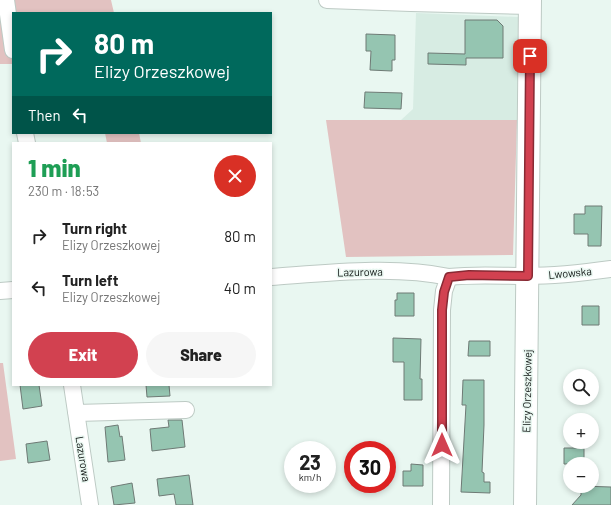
<!DOCTYPE html>
<html lang="en">
<head>
<meta charset="utf-8">
<style>
	body { margin:0; font-family:Barlow,sans-serif; background:#f6f6f6; color:#222; height:100vh; display:flex; flex-direction:column; font-size:15px; white-space:nowrap }
	* { box-sizing:border-box; margin:0 }
	p { font-size:13px; color:#767676 }
	.icon { flex:none; width:22px; height:22px; fill:none; stroke:currentColor; stroke-width:2; stroke-linecap:round; stroke-linejoin:round }
	.map { position:relative; flex:1; overflow:hidden }
	.side { position:absolute; left:12px; top:142px; width:260px; height:244px; display:flex; flex-direction:column; background:#fff; border-radius:0px; box-shadow:0 2px 6px #0003 }
	.side>* { flex:none }
	.hud { position:absolute; left:12px; top:12px; width:260px; height:122px; border-radius:0px; box-shadow:0 2px 6px #0003; background:#00695c; color:#fff; overflow:hidden }
	.buttons { position:absolute; left:563px; top:369px; display:grid; gap:8px }
	.buttons a { display:grid; place-items:center; width:36px; height:36px; border-radius:50%; background:#fff; box-shadow:0 2px 6px #0003; font-size:20px }
	.speed { position:absolute; left:284px; top:441px; display:flex; gap:8px; font-size:20px; font-weight:700; text-align:center }
	.speed>* { display:grid; place-content:center; width:52px; height:52px; border-radius:50%; background:#fff; box-shadow:0 2px 6px #0003; line-height:1 }
	.speed small { font-size:10px; font-weight:400 }
	.speed .limit { border:6px solid #d22; background:#fff; color:#111 }
	.pin { position:absolute; display:grid; place-items:center; width:34px; height:34px; color:#fff; margin:-17px; border-radius:8px; box-shadow:0 2px 6px #0006 }
	.me { position:absolute; width:44px; margin:-22px; rotate:0deg; stroke-linejoin:round; filter:drop-shadow(0 0 3px #0008) }
	.turn { display:flex; align-items:center; gap:14px; height:84px; padding:0 16px; font-size:18px }
	.turn .icon { width:52px; height:52px; stroke-width:2.5 }
	.turn b { display:block; font-size:28px; line-height:34px }
	.then { display:flex; align-items:center; height:38px; padding:0 16px; background:#0003; gap:8px; font-size:15px }
	.round { display:grid; place-items:center; flex:none; width:42px; height:42px; border-radius:21px; background:#f6f6f6 }
	.headline { display:flex; align-items:center; justify-content:space-between; height:68px; padding:0 16px }
	h1 { font-size:24px; font-weight:800; line-height:30px; color:#1e9e55 }
	.action { display:flex; gap:8px; margin-top:auto; padding:8px 16px }
	.action a { flex:1; height:46px; border-radius:24px; background:#d24150; color:#fff; font-size:16px; font-weight:800; line-height:46px; text-align:center }
	.action a+a { background:#f6f6f6; color:#222 }
	ul { padding:0; list-style:none }
	li { display:flex; align-items:center; gap:12px; height:52px; padding:0 16px }
	li div { flex:1 }
	li b { display:block; font-size:15px }
	li em { font-style:normal }
	.map>svg:first-child { display:block }
</style>
</head>
<body>
<div class="map">
<svg width="611" height="505" viewBox="0 0 611 505">
	<rect width="100%" height="100%" fill="#e9f7f1"/>
	<path fill="#d7ece3" d="M416 13 518 17 517 120H401L413 109Z"/>
	<path fill="#e2c2c1" d="M0 0H111L114 13H13V64H0Z
		M326 120H517L513 255 346 257Z
		M105 133H139L141 143H107Z
		M0 363H3L16 459 0 461Z"/>
	<path fill="#95c5b1" stroke="#6e7a75" d="M465 20H497L503 26V58H466V65L428 64V53L465 54Z
		M366 34 395 35V60H392V71L370 70 371 51H366Z
		M365 92 402 93 401 109 364 108Z
		M585 206H602L601 246H588V234H574V214H585Z
		M397 293H414V316H395V300H397Z
		M582 306H599V325H582Z
		M393 338 421 339 420 379H422V400H404V362H393Z
		M469 341H490V356H468Z
		M463 380H484V425L482 472 484 473V482H490V493L461 492 466 405H462Z
		M20 385H39L42 406 23 409Z
		M146 385H169L170 396 147 397Z
		M168 420H182L185 447 152 451 150 429 169 427Z
		M118 425 120 437 122 436 125 460 108 462 105 427Z
		M47 441 50 460 28 463 26 444Z
		M564 448H584V464H564Z
		M411 464 423 465V486H403V471H411Z
		M189 475 193 505H176L174 494 159 496 157 479Z
		M132 483 135 503 114 505 111 487Z
		M581 486 611 487V505H572L581 495Z"/>
	<g fill="none" stroke-linecap="round" stroke-linejoin="round">
		<g stroke="#bdcac4" stroke-width="18">
			<path id="street" d="M6 0 13 50
				M327 0 411 3
				M410 0 411 3 530 6
				M25 133 27 143
				M271 277C326 273 395 265 449 277
				M0 291 13 290
				M72 385 90 505
				M76 413 186 410
				M441 505 442 310 444 291 449 277C475 274 500 276 526 276 554 276 583 273 611 269"/>
		</g>
		<g stroke="#bdcac4" stroke-width="24">
			<path id="secondary" d="M525 505 530 0"/>
		</g>
		<use href="#street" stroke="#fff" stroke-width="16"/>
		<use href="#secondary" stroke="#fff" stroke-width="22"/>
	</g>
	<g fill="none" stroke-linecap="round" stroke-linejoin="round">
		<g stroke="#882a34" stroke-width="10">
			<path id="route" d="M442 445V310L444 292 449 277 469 275 528 276 530 56"/>
		</g>
		<use href="#route" stroke="#d24150" stroke-width="7"/>
	</g>
	<g text-anchor="middle" stroke-width="3" stroke-linejoin="round" paint-order="stroke">
		<g font-size="11" fill="#0d1210" stroke="#e9f7f1">
			<text transform="translate(360 272) rotate(-1)" y="4">Lazurowa</text>
			<text transform="translate(570 273) rotate(-5)" y="4">Lwowska</text>
			<text transform="translate(527 391) rotate(-89)" y="4">Elizy Orzeszkowej</text>
			<text transform="translate(83 459) rotate(81)" y="4">Lazurowa</text>
		</g>
	</g>
</svg>
<div class="buttons">
<a><svg class="icon" aria-label="search" viewBox="0 0 24 24"><circle cx="10" cy="10" r="6"/><path d="M15 15l6 6"/></svg></a>
<a>+</a>
<a>−</a>
</div>
<div class="speed"><div>23<small>km/h</small></div><div class="limit">30</div></div>
<div class="pin" style="left:530px;top:56px;background:#d93025"><svg class="icon" aria-label="arrive" viewBox="0 0 24 24"><path d="M6 21V4h12l-3 4 3 4H6"/></svg></div>
<svg class="me" style="left:442px;top:445px" viewBox="-20 -20 40 40"><path d="M0-17L14 15 0 8-14 15z" fill="#d24150" stroke="#fff" stroke-width="4"/></svg>
<div class="hud">
<div class="turn"><svg class="icon" aria-label="right" viewBox="0 0 24 24"><path d="M7 20v-9h11M14 6l5 5-5 5"/></svg><div><b>80 m</b>Elizy Orzeszkowej</div></div>
<div class="then">Then<svg class="icon" aria-label="left" viewBox="0 0 24 24"><path d="M17 20v-9H6M10 6l-5 5 5 5"/></svg></div>
</div>
<section class="side">
<div class="headline"><div><h1>1 min</h1><p>230 m · 18:53</p></div><a class="round" style="background:#d93025;color:#fff"><svg class="icon" aria-label="close" viewBox="0 0 24 24"><path d="M6 6l12 12M18 6L6 18"/></svg></a></div>
<ul>
<li><svg class="icon" aria-label="right" viewBox="0 0 24 24"><path d="M7 20v-9h11M14 6l5 5-5 5"/></svg><div><b>Turn right</b><p>Elizy Orzeszkowej</p></div><em>80 m</em></li>
<li><svg class="icon" aria-label="left" viewBox="0 0 24 24"><path d="M17 20v-9H6M10 6l-5 5 5 5"/></svg><div><b>Turn left</b><p>Elizy Orzeszkowej</p></div><em>40 m</em></li>
</ul>
<div class="action"><a>Exit</a><a>Share</a></div>
</section>
</div>
</body>
</html>
